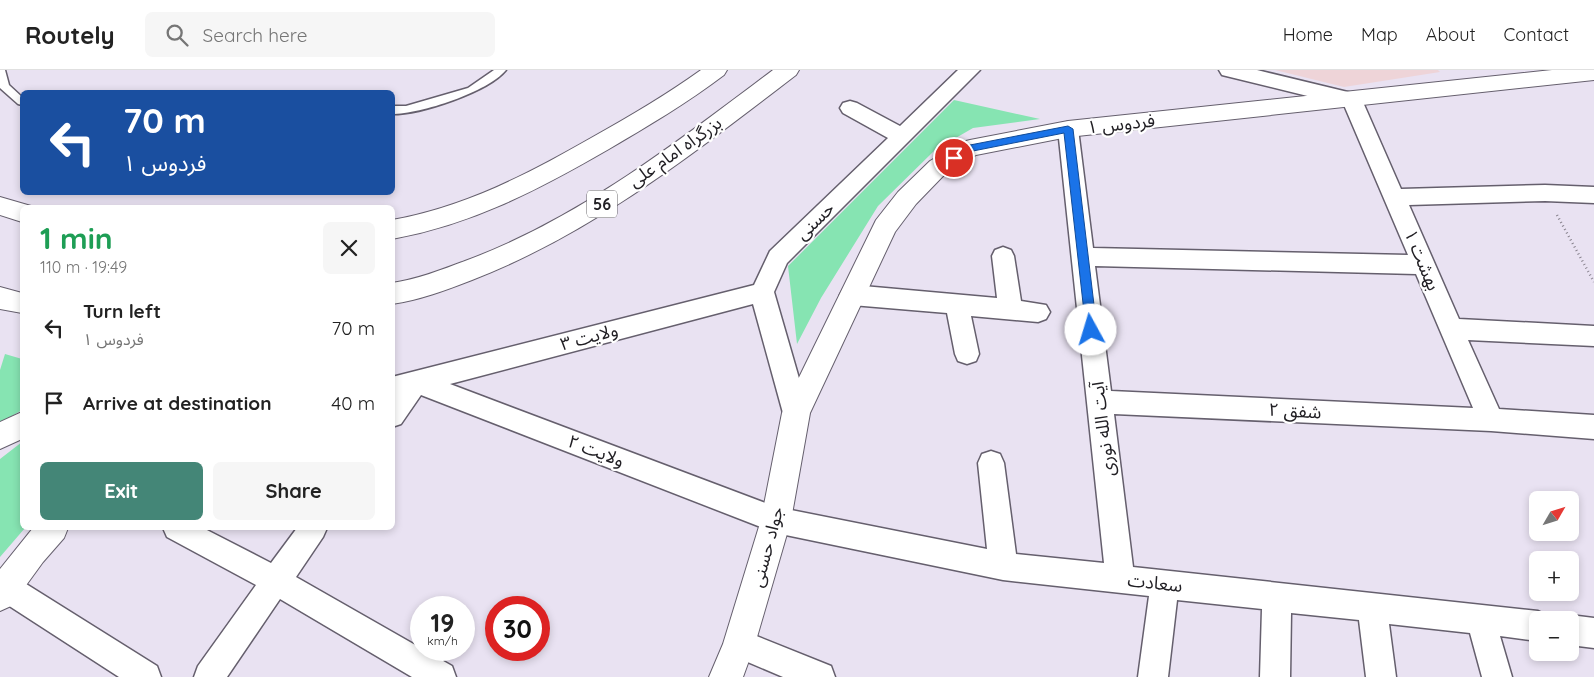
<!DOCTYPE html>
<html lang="en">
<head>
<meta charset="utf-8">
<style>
	body { margin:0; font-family:Quicksand,"Noto Sans Arabic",sans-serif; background:#f6f6f6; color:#222; height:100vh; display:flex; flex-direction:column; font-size:19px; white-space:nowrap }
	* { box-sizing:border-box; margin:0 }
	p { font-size:16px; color:#767676 }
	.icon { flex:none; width:28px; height:28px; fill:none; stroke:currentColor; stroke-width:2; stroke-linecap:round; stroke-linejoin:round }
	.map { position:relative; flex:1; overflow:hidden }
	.drawer { position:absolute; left:20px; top:135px; width:375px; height:325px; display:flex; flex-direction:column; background:#fff; border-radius:8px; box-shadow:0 2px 8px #0003 }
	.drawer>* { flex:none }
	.banner { position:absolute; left:20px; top:20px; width:375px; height:105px; border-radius:8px; box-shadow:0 2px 8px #0003; background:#1a4fa0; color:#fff; overflow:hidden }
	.needle { width:32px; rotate:51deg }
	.tools { position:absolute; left:1529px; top:421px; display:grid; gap:10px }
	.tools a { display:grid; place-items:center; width:50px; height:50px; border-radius:8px; background:#fff; box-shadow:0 2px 8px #0003; font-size:25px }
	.speed { position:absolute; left:410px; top:526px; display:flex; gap:10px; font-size:25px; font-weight:700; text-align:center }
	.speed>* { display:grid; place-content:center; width:65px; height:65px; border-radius:50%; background:#fff; box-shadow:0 2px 8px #0003; line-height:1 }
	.speed small { font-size:12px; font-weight:400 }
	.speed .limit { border:8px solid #d22; background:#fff; color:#111 }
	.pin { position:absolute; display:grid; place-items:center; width:42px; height:42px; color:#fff; margin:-21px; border:2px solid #fff; border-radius:50%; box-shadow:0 1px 5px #0007 }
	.me { position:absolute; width:55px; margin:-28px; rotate:354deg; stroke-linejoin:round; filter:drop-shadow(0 0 4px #0008) }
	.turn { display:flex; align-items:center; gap:18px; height:105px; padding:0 20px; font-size:22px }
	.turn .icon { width:65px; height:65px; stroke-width:2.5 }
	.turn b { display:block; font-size:35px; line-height:42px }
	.round { display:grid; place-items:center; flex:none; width:52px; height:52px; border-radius:8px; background:#f6f6f6 }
	.overview { display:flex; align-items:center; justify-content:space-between; height:85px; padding:0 20px }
	h1 { font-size:30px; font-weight:700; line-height:38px; color:#1e9e55 }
	.button { display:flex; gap:10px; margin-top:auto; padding:10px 20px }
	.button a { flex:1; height:58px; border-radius:8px; background:#448677; color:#fff; font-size:20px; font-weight:700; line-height:58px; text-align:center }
	.button a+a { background:#f6f6f6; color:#222 }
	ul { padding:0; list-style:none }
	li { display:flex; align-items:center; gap:15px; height:75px; padding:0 20px }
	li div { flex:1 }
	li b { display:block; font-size:19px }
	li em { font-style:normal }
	header { display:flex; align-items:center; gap:30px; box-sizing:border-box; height:70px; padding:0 25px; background:#fff; border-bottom:1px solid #e0e0e0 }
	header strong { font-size:24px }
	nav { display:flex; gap:28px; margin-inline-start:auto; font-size:18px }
	.search { width:350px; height:45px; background:#f6f6f6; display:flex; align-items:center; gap:12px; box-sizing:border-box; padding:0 18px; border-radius:8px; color:#767676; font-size:19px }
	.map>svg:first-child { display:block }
</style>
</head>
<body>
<header>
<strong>Routely</strong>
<div class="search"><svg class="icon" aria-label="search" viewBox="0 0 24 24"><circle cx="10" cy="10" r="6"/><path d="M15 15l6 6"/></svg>Search here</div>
<nav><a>Home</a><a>Map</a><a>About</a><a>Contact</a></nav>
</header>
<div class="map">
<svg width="1594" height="607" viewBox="0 0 1594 607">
	<rect width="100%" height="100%" fill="#e9e2f2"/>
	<path fill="#eed4d8" d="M1275 0H1438L1440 2 1344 17Z"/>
	<path fill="#86e4b2" d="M954 30 1040 49 973 58 935 80 878 136 821 228 797 274 788 196Z
		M5 284 22 289V340L0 353V300Z
		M22 372V458H25L0 487V389Z"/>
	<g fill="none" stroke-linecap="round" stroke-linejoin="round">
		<g stroke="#655f6d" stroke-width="3">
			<path id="service" d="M0 0H5L9 15 22 27V35L18 34 0 18Z
				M494 0H506C488 22 421 44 392 44V36H406L468 18Z"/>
		</g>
		<g stroke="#655f6d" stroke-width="3">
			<path id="minor" d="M958 0H980L787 193 774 222 809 343 805 351 796 354 787 351 783 343 753 234 450 314 776 437 987 479 978 393 982 384 991 381 1000 384 1004 393 1016 484 1104 493 1058 59 1061 54 1068 52 1075 54 1078 59 1093 178 1408 185 1344 35 1222 5 1219 0H1257L1352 23 1359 25 1362 30 1401 119 1545 115 1594 117V133L1545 131 1409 135 1459 249 1594 256V276L1468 270 1499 339 1594 345V369L1491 361 1114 344 1133 497 1538 541 1548 546 1550 550H1538V571L1500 566 1512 607H1482L1470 563 1389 554 1396 607H1366L1359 550 1291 543 1290 607H1260L1262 539 1177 530 1168 607H1138L1149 526 1003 510 776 463 421 325 401 354 392 357V307L754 215 770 181 888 68 843 43 840 38 843 33 850 31 857 33 900 56ZM1095 196 1416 204 1473 338 1111 321Z
				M1003 177 1011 180 1014 186 1021 231 1046 235 1050 242 1046 249 1038 252 971 246 979 284 976 291 967 294 958 291 955 284 947 243 852 235 844 232 840 225 844 218 852 215 997 228 992 186 995 180Z
				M163 458H203L271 493 297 458H327L323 467 296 507 452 596 456 607H412L280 529 227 607H194L198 596 256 515 167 467Z
				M5 503 15 507 157 596 161 607H119L0 530V505Z
				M1570 545 1594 548V578L1570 575V550H1559Z
				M739 559 831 596 835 607H783L729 584 724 574 729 564Z"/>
		</g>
		<g stroke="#655f6d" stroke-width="2">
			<path id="tertiary" d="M1552 0H1594V10L1068 67 976 85 946 103 916 134 895 162 810 343 791 450 755 574 743 607H709L723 574 761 450 782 343 786 334 876 150 898 122 930 91 962 72 970 70 1068 51Z"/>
		</g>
		<g stroke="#655f6d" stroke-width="2">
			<path id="secondary" d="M22 342V369L0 379V352Z
				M33 458H68L64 468 43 492 11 536 0 541V499Z"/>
		</g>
		<g stroke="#655f6d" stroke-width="2">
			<path id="trunk" d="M701 0H727L724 5C687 33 648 56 609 79 538 120 473 154 392 169V150C465 137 528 104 591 68 629 47 666 25 701 0Z
				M773 0H799L796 5C694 83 593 163 472 210 446 220 420 230 392 234V213C418 209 441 200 465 191 579 149 677 72 773 0Z
				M0 127 31 136 22 138V152L0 145Z
				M0 217 22 223V243L0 239Z"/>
		</g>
		<path stroke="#86818c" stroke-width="2.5" stroke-dasharray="1 3" stroke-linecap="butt" d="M1557 145 1594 212"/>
		<use href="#service" fill="#fff" fill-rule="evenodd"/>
		<use href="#minor" fill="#fff" fill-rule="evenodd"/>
		<use href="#tertiary" fill="#fff" fill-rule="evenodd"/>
		<use href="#secondary" fill="#fff" fill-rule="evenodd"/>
		<use href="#trunk" fill="#fff" fill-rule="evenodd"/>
	</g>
	<path fill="#1a73e8" stroke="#114b97" d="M1068 56 1073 59 1097 260 1091 264 1086 260 1064 63 973 81 954 91 949 88 970 75Z"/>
	<g text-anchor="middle" stroke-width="4.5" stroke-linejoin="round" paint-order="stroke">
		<rect fill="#fff" stroke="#646366" stroke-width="1" x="587" y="120.5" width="30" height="27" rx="4"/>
		<g font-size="16" font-weight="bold" fill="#222025">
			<text x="602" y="140">56</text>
		</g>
		<g font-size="18" fill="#222025" stroke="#fff">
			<text transform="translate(1121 54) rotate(-6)" y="6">فردوس ۱</text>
			<text transform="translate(675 82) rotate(-35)" y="6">بزرگراه امام علی</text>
			<text transform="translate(815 151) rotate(-44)" y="6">حسنی</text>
			<text transform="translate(1422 190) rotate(67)" y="6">بهشت ۱</text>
			<text transform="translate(589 267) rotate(-15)" y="6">ولایت ۳</text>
			<text transform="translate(1295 341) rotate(3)" y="6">شفق ۲</text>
			<text transform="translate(1103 359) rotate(-97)" y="6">آیت الله نوری</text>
			<text transform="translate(596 381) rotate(21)" y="6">ولایت ۲</text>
			<text transform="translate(767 477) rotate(-75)" y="6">جواد حسنی</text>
			<text transform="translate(1155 513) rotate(6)" y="6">سعادت</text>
		</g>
	</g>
</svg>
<div class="tools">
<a><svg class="needle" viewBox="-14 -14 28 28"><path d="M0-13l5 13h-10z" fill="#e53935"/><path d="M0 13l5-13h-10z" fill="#767676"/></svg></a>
<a>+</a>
<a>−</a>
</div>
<div class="speed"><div>19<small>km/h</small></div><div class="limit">30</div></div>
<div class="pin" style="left:954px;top:88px;background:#d93025"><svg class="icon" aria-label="arrive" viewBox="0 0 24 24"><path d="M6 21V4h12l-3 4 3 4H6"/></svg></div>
<svg class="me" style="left:1091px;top:260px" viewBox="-20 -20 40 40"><circle r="19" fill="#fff"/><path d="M0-13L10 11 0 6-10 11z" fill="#1a73e8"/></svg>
<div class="banner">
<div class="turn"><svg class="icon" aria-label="left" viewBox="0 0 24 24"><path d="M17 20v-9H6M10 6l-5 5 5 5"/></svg><div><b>70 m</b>فردوس ۱</div></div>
</div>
<section class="drawer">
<div class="overview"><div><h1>1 min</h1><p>110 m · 19:49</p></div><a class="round"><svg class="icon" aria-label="close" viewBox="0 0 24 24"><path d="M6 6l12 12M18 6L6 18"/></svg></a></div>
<ul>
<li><svg class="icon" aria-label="left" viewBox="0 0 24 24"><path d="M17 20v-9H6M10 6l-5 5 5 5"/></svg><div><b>Turn left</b><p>فردوس ۱</p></div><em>70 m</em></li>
<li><svg class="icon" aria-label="arrive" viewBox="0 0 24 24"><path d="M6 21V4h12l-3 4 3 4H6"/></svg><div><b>Arrive at destination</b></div><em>40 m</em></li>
</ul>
<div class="button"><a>Exit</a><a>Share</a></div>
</section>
</div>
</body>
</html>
